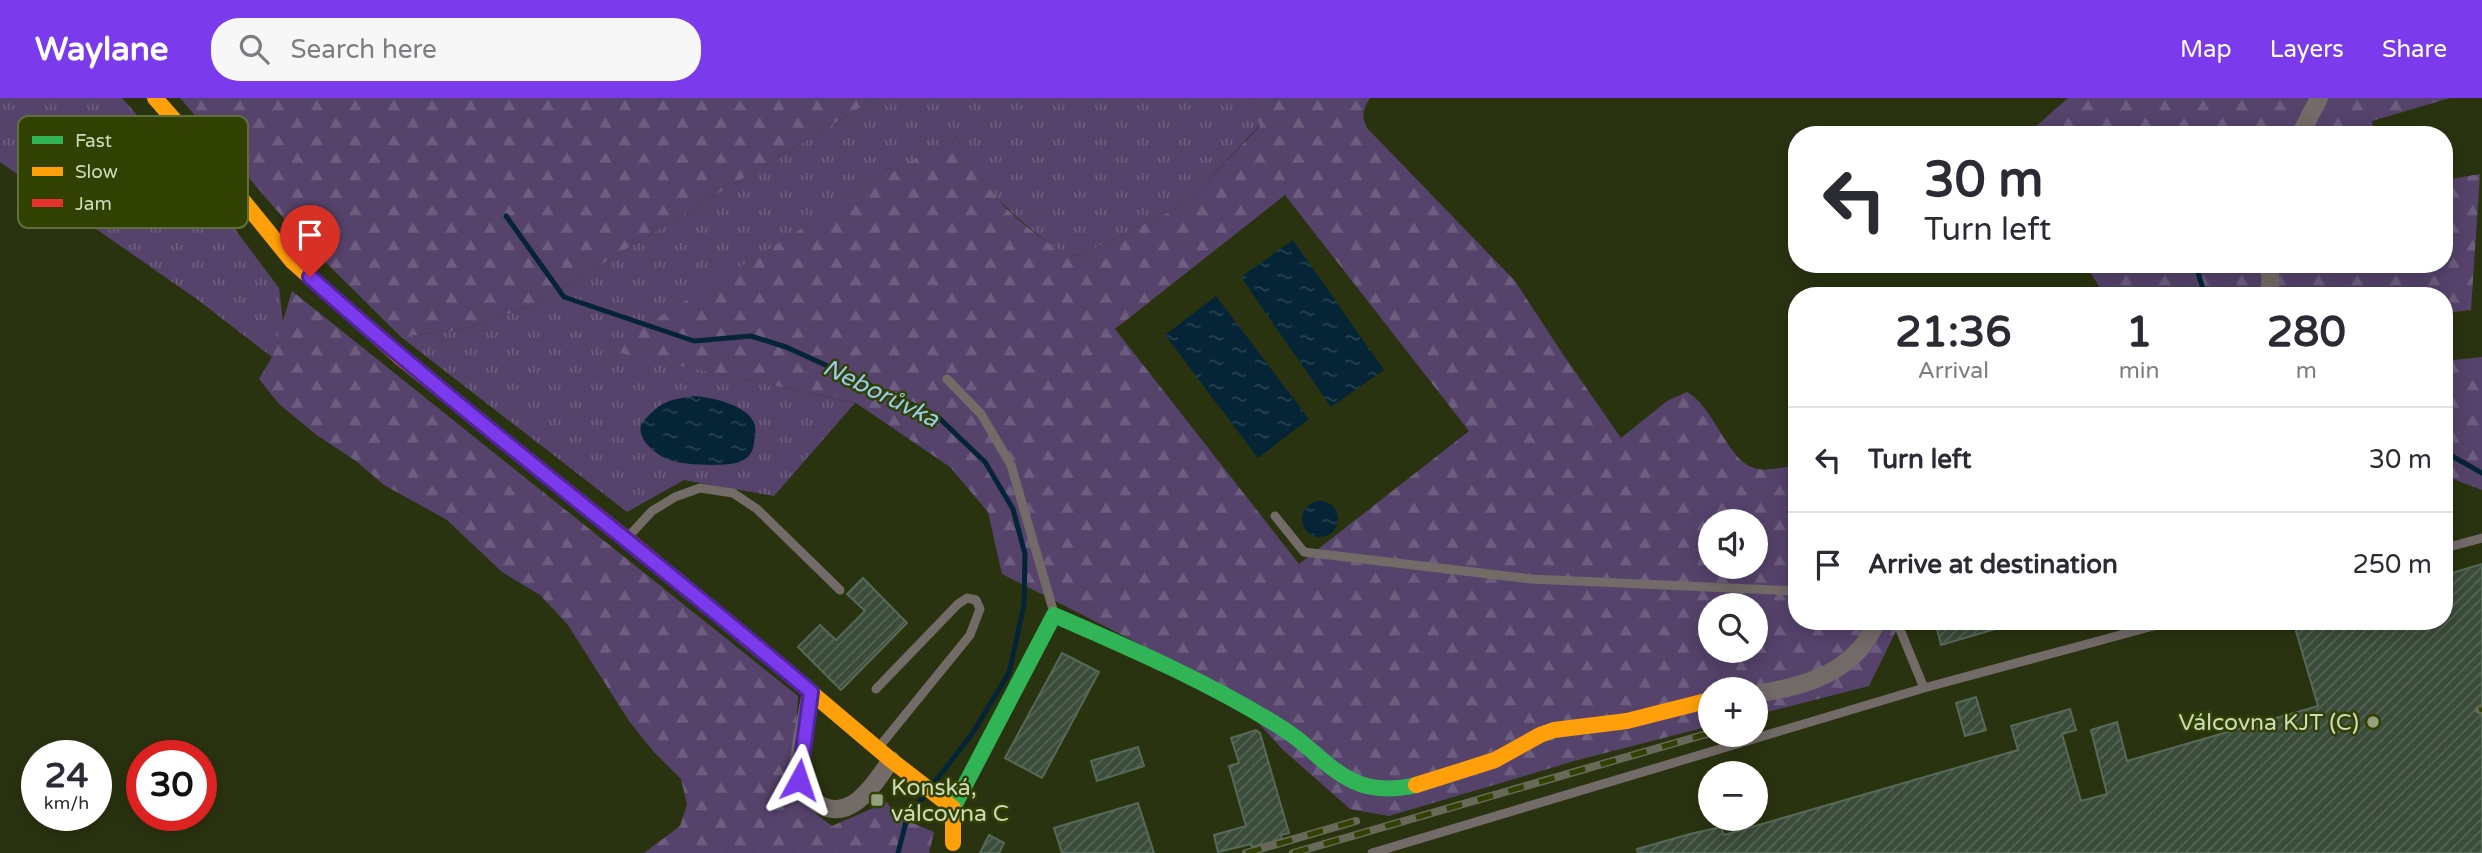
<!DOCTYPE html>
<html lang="en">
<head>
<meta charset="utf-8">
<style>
	body { margin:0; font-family:"Varela Round",sans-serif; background:#f7f7f7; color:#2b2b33; height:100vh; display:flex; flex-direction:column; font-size:26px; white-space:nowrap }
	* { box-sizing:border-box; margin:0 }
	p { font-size:23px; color:#7c7c81 }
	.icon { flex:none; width:38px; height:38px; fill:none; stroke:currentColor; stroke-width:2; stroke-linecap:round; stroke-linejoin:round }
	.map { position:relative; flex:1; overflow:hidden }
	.panel { position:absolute; left:1788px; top:189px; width:665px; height:343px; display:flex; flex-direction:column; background:#fff; border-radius:28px; box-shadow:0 4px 18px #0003 }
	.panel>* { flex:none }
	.top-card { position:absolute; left:1788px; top:28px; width:665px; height:147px; border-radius:28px; box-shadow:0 4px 18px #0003; background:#fff; color:#2b2b33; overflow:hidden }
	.controls { position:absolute; left:1698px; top:411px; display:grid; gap:14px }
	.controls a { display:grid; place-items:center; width:70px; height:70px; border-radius:50%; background:#fff; box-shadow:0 4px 18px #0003; font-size:35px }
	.speed { position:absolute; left:21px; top:642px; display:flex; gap:14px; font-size:35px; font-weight:700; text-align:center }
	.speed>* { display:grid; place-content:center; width:91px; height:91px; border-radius:50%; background:#fff; box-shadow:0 4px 18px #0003; line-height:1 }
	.speed small { font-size:18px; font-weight:400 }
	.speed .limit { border:10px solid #d22; background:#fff; color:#111 }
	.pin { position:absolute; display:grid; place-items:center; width:60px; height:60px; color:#fff; margin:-72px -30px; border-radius:50% 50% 50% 0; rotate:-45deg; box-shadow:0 0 7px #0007 }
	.pin .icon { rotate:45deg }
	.me { position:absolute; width:77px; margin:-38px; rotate:5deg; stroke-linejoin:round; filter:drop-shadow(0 0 5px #0008) }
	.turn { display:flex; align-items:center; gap:24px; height:147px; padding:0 21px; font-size:32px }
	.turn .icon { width:91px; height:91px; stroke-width:2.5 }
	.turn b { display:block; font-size:49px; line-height:60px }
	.eta { display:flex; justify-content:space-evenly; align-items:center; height:119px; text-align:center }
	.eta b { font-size:42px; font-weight:700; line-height:49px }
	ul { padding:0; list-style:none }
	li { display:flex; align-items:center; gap:21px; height:105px; padding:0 21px; border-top:2px solid #e1e1e2 }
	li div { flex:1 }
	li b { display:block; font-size:26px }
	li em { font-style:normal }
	header { display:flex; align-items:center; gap:42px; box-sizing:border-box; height:98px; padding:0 35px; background:#7c3aed; color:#fff }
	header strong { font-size:33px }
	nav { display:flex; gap:38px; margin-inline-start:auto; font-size:24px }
	.search { width:490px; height:63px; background:#f7f7f7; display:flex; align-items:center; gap:18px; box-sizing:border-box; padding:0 24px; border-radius:28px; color:#7c7c81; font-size:26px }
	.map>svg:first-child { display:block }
</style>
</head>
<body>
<header>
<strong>Waylane</strong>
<div class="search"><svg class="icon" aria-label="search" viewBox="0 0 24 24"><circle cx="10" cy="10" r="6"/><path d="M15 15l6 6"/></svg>Search here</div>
<nav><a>Map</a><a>Layers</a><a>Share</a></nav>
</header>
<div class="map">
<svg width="2482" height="755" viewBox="0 0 2482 755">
	<defs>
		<pattern id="grass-tufts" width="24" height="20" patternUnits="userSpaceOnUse" patternTransform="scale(1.75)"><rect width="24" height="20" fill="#56436c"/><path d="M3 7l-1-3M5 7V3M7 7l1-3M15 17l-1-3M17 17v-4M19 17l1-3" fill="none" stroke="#6d5e7f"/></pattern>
		<pattern id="forest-firs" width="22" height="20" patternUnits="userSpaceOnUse" patternTransform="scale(1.75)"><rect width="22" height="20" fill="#56436c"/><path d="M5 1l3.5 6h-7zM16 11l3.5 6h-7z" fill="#6d5e7f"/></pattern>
		<pattern id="water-ripples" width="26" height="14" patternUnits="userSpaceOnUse" patternTransform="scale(1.75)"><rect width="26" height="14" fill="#052436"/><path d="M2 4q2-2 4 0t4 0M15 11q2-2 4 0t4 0" fill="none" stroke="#284351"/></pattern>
		<pattern id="building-hatch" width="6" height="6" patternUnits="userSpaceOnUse" patternTransform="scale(1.75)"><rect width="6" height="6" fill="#3b4c3a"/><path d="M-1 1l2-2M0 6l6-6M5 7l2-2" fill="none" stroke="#566555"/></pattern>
	</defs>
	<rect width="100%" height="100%" fill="#2a3310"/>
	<path fill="url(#grass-tufts)" d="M0 0H122L219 110 279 190 283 225 272 259 198 202 0 64Z
		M876 0H1250L1260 27 1194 97 1175 111 1085 155 1069 159C1034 135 1000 109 977 74 968 62 962 48 954 36L608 252 855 305 774 398 684 382 627 414 401 239 459 232 532 208Z"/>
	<path fill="url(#forest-firs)" fill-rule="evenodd" d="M180 0H876L532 208 459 232 401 239 298 137Z
		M1250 0H1370C1363 12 1361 17 1367 30L1515 183 1560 252 1621 340 1667 303 1687 294C1715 310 1727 362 1754 370 1767 374 1784 369 1797 367V523H1901L1869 588 1755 617V592H1710V628L1578 662 1389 718 1350 711 1282 651 1228 591 1002 476 988 414 950 369 856 305 606 252 954 36C969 61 984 86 1004 108 1023 128 1047 144 1070 159L1085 155 1175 111 1194 97 1260 28ZM1285 97 1469 333 1299 466 1115 231ZM1710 424H1755V469H1710ZM1710 508H1755V553H1710Z
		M2068 0H2450L2372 23 2373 37H2026Z
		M2480 76 2471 212 2445 215V198H2105L2085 166H2445V82Z
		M292 193 798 598 792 697 832 728 887 704 896 718 934 734 929 755H644L680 728 687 706 681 681 653 653 629 623 568 527 540 497 502 474 447 422 384 387 356 363 318 338 279 306 259 281 272 259Z
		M2482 259V392L2445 378V263Z"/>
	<path fill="url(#water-ripples)" d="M1293 142 1384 272 1331 309 1241 179Z
		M1216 198 1309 321 1258 360 1165 237Z
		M695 298C713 300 750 307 755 328 756 333 755 339 754 344 753 355 749 360 739 364 727 369 681 367 669 362 655 356 637 342 641 326 660 304 666 302 695 298Z
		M1302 421a18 18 0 1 1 36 0a18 18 0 1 1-36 0Z"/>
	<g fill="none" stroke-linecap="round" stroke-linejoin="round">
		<path stroke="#052436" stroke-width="5" d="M506 118 564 199 694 243 751 238 786 249 937 318 985 364 1013 411 1025 456 1024 507 1009 575 972 636 933 686
			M2197 171 2205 198
			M2445 354 2482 375
			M898 755 907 720 925 697"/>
	</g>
	<path fill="url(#building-hatch)" stroke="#566a58" stroke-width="2" d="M2482 466V755H1638L1637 751 1690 736 1721 729 1724 737 2018 652 2011 628 2070 611 2076 632 2062 636 2081 703 2107 696 2091 632 2117 624 2127 663 2318 608 2293 523H2445V477Z
		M863 480 907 525 841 592 798 549 820 527 836 542 865 513 847 496Z
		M1935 523H2008L2009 527 1941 547Z
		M1062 555 1099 574 1042 680 1005 660Z
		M1976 599 1986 632 1965 638 1956 605Z
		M1256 632 1260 635 1289 735 1281 737 1282 741 1252 749 1251 746 1218 754 1214 737 1246 728 1229 668 1239 665 1231 640Z
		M1138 649 1144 668 1097 683 1091 663Z
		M1138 705 1154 755H1062L1054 730Z
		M989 737 1004 745 999 755H980Z"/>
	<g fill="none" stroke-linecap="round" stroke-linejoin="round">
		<path stroke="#736b68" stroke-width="9" d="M947 281 981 316 1011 367 1054 515
			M1275 418 1304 454 1531 481 1797 493
			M628 439 652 413 675 399 700 390 733 395 757 411 840 492
			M2445 450 2482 440
			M1893 523 1899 529 1924 590
			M876 591 958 506 967 500 976 502 980 511 970 537 879 649
			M1372 755 1924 590 2172 523"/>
		<path stroke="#736b68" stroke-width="18" d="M2300 37 2319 0
			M2270 166V198
			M811 594C807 618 797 657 799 680 800 690 809 700 817 705 850 727 875 685 891 662
			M1755 596C1794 590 1833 581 1860 551 1867 543 1872 532 1878 523"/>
		<path stroke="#30b455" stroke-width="16" d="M953 710 1054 517C1132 551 1213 586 1285 632 1309 647 1326 670 1353 683 1372 692 1395 692 1416 687"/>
		<path stroke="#ff9f0a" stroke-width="16" d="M155 0 219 73 292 163 401 260 458 306
			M807 591 891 662 953 710V745
			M1416 687 1495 662 1540 637 1554 632 1627 623 1710 602"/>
		<path stroke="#e5322d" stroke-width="16" d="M458 306 637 449 807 591"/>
		<g stroke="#696959" stroke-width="8">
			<path id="rail" d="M2479 612 2482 611
				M1246 755 1356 723
				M1293 755 1710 635"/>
		</g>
		<use href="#rail" stroke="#314102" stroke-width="5" stroke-dasharray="16" stroke-linecap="butt"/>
	</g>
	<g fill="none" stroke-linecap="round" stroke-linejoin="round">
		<g stroke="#51269a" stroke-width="18">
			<path id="route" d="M310 179C472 324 646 453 811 594L799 682"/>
		</g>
		<use href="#route" stroke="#7c3aed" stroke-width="12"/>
	</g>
	<g fill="#95a080" stroke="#314102" stroke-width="2.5">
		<circle cx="2373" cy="624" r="7"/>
		<rect x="870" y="695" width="14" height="14" rx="3.5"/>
	</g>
	<g text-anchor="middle" stroke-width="5" stroke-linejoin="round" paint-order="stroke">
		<g font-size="23" fill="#cfdabc" stroke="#314102" text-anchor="end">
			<text x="2359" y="632">Válcovna KJT (C)</text>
			<text x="891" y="697" text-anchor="start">Konská,<tspan x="891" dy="26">válcovna C</tspan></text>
		</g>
		<g font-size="24" font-style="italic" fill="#99caf3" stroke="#314102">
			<text transform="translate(881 295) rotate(26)" y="8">Neborůvka</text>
		</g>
	</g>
	<rect x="18" y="18" width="230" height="112" rx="10" fill="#314102" stroke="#606f3a" stroke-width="2"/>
	<rect x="32" y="38" width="31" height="8" fill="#30b455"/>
	<rect x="32" y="69" width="31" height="9" fill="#ff9f0a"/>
	<rect x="32" y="101" width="31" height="8" fill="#e5322d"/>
	<g font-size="19" fill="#cfdabc">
		<text x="75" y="49">Fast</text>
		<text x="75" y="80">Slow</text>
		<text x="75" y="112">Jam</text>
	</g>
</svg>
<div class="controls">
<a><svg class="icon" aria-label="sound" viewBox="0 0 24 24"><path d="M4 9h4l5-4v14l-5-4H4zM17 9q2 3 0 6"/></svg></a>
<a><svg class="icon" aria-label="search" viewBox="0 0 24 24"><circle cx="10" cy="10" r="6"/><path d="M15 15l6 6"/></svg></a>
<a>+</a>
<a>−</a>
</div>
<div class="speed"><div>24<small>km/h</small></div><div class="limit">30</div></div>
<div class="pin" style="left:310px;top:179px;background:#d93025"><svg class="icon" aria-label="arrive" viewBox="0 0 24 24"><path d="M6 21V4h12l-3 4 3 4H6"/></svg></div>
<svg class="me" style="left:799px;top:682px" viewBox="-20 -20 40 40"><path d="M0-17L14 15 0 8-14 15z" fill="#7c3aed" stroke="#fff" stroke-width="4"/></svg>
<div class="top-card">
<div class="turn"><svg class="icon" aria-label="left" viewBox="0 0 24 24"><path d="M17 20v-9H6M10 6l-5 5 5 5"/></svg><div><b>30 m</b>Turn left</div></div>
</div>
<section class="panel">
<div class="eta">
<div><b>21:36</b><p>Arrival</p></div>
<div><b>1</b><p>min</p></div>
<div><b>280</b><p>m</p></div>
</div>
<ul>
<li><svg class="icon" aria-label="left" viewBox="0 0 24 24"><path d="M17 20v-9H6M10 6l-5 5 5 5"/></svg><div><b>Turn left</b></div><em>30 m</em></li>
<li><svg class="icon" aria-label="arrive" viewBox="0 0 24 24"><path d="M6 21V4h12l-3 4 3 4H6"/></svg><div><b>Arrive at destination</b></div><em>250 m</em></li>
</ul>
</section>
</div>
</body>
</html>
